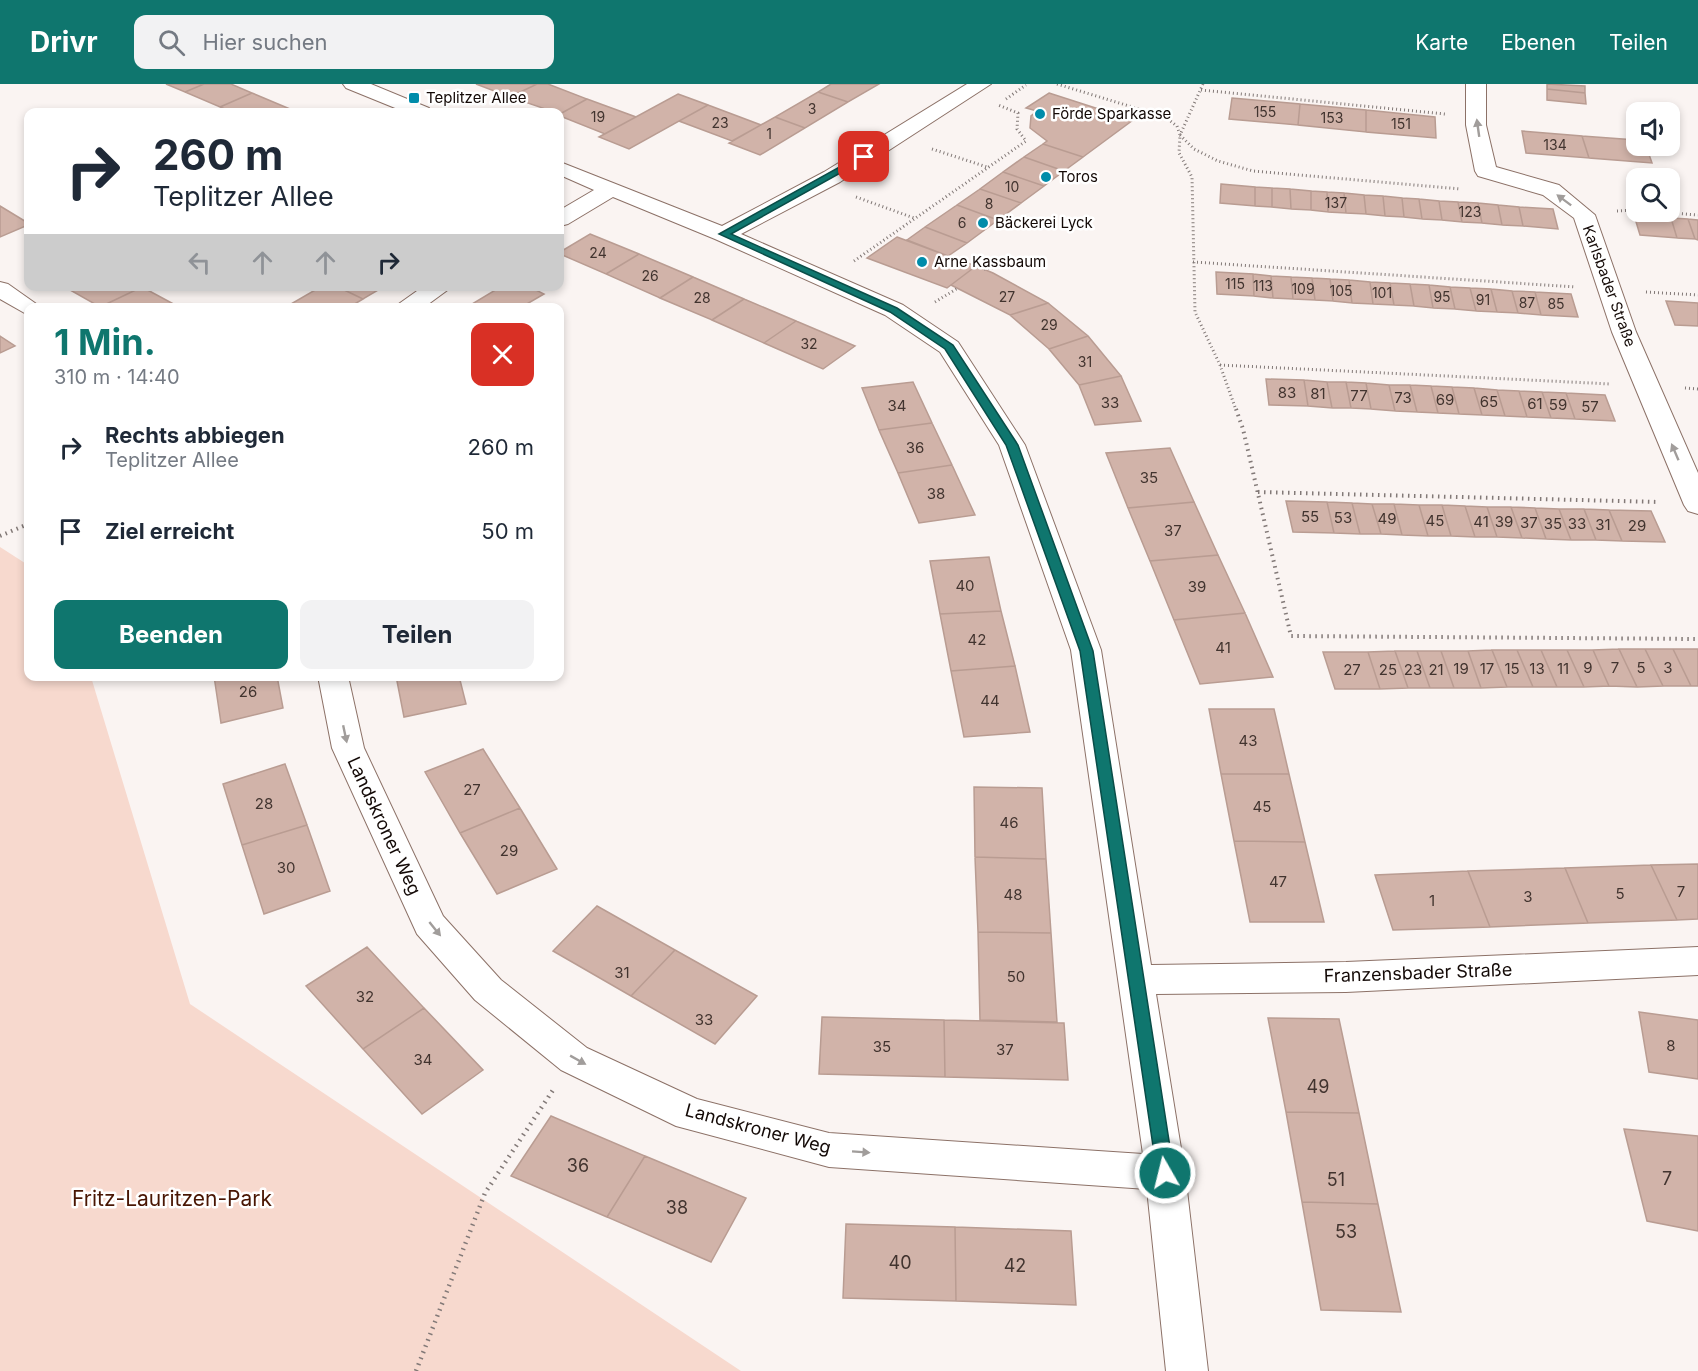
<!DOCTYPE html>
<html lang="de">
<head>
<meta charset="utf-8">
<style>
	body { margin:0; font-family:Inter,sans-serif; background:#f2f2f3; color:#1f2937; height:100vh; display:flex; flex-direction:column; font-size:22px; white-space:nowrap }
	* { box-sizing:border-box; margin:0 }
	p { font-size:20px; color:#747a83 }
	.icon { flex:none; width:33px; height:33px; fill:none; stroke:currentColor; stroke-width:2; stroke-linecap:round; stroke-linejoin:round }
	.map { position:relative; flex:1; overflow:hidden }
	.sheet { position:absolute; left:24px; top:219px; width:540px; height:378px; display:flex; flex-direction:column; background:#fff; border-radius:12px; box-shadow:0 3px 9px #0003 }
	.sheet>* { flex:none }
	.banner { position:absolute; left:24px; top:24px; width:540px; height:183px; border-radius:12px; box-shadow:0 3px 9px #0003; background:#fff; color:#1f2937; overflow:hidden }
	.tools { position:absolute; left:1626px; top:18px; display:grid; gap:12px }
	.tools a { display:grid; place-items:center; width:54px; height:54px; border-radius:12px; background:#fff; box-shadow:0 3px 9px #0003; font-size:30px }
	.pin { position:absolute; display:grid; place-items:center; width:51px; height:51px; color:#fff; margin:-26px; border-radius:12px; box-shadow:0 3px 9px #0006 }
	.me { position:absolute; width:66px; margin:-33px; rotate:352deg; stroke-linejoin:round; filter:drop-shadow(0 0 4px #0008) }
	.turn { display:flex; align-items:center; gap:21px; height:126px; padding:0 30px; font-size:27px }
	.turn .icon { width:78px; height:78px; stroke-width:2.5 }
	.turn b { display:block; font-size:42px; line-height:51px }
	.lanes { display:flex; align-items:center; height:57px; padding:0 30px; background:#0003; justify-content:center; gap:30px; direction:ltr }
	.lanes .off { opacity:.35 }
	.round { display:grid; place-items:center; flex:none; width:63px; height:63px; border-radius:12px; background:#f2f2f3 }
	.summary { display:flex; align-items:center; justify-content:space-between; height:102px; padding:0 30px }
	h1 { font-size:36px; font-weight:700; line-height:45px; color:#0f766e }
	.cta { display:flex; gap:12px; margin-top:auto; padding:12px 30px }
	.cta a { flex:1; height:69px; border-radius:12px; background:#0f766e; color:#fff; font-size:24px; font-weight:700; line-height:69px; text-align:center }
	.cta a+a { background:#f2f2f3; color:#1f2937 }
	ul { padding:0; list-style:none }
	li { display:flex; align-items:center; gap:18px; height:84px; padding:0 30px }
	li div { flex:1 }
	li b { display:block; font-size:22px }
	li em { font-style:normal }
	header { display:flex; align-items:center; gap:36px; box-sizing:border-box; height:84px; padding:0 30px; background:#0f766e; color:#fff }
	header strong { font-size:28px }
	nav { display:flex; gap:33px; margin-inline-start:auto; font-size:21px }
	.search { width:420px; height:54px; background:#f2f2f3; display:flex; align-items:center; gap:15px; box-sizing:border-box; padding:0 21px; border-radius:12px; color:#747a83; font-size:22px }
	.map>svg:first-child { display:block }
</style>
</head>
<body>
<header>
<strong>Drivr</strong>
<div class="search"><svg class="icon" aria-label="search" viewBox="0 0 24 24"><circle cx="10" cy="10" r="6"/><path d="M15 15l6 6"/></svg>Hier suchen</div>
<nav><a>Karte</a><a>Ebenen</a><a>Teilen</a></nav>
</header>
<div class="map">
<svg width="1698" height="1287" viewBox="0 0 1698 1287">
	<rect width="100%" height="100%" fill="#faf4f2"/>
	<path fill="#f7d9ce" d="M0 463 28 481V592L91 593 190 920 741 1287H0Z"/>
	<path fill="#d1b3a9" stroke="#b99c92" stroke-width="1.5" d="M166 0H204L185 8Z
		M204 0H231L252 9 220 23 185 8Z
		M476 0H537L510 13Z
		M537 0H548L587 15 560 30 510 13Z
		M831 0H879L848 18 818 8Z
		M1547 0 1585 2V9L1547 5Z
		M1547 5 1585 9 1586 20 1547 16Z
		M818 8 848 18 805 44 775 33Z
		M252 9 290 25 282 28H232L220 23Z
		M1049 9 1133 36 1083 73 1043 60 1047 57 1030 44 1031 32 1037 27 1026 24Z
		M678 10 708 21 629 65 599 53Z
		M1232 14 1300 20 1298 41 1229 35Z
		M587 15 636 33 605 50 560 32V30Z
		M1300 20 1366 26V48L1298 41Z
		M708 21 761 41 732 57 679 37Z
		M1366 26 1435 33 1436 54 1366 48Z
		M775 33 805 44 760 71 729 59Z
		M1522 47 1582 52 1589 74 1526 69Z
		M1582 52 1636 56V62H1646L1652 79 1589 74Z
		M1043 60 1083 73 1064 87 1024 73Z
		M1024 73 1064 87 1044 102 1003 88Z
		M1003 88 1044 102 1021 119 980 105Z
		M1221 100 1255 103V122L1220 119Z
		M1255 103 1272 104V123L1255 122Z
		M1272 104 1290 105 1291 125 1272 123Z
		M980 105 1021 119 998 136 957 121Z
		M1290 105 1311 107V126L1291 125Z
		M1311 107 1327 108 1328 128 1311 126Z
		M1327 108 1344 109 1346 129 1328 128Z
		M1344 109 1364 111 1366 130 1346 129Z
		M1364 111 1383 112 1385 132 1366 130Z
		M1383 112 1402 114 1404 133 1385 132Z
		M1402 114 1419 115 1422 135 1404 133Z
		M1419 115 1439 117 1442 136 1422 135Z
		M1439 117 1458 118 1462 138 1442 136Z
		M1458 118 1478 119 1482 139 1462 138Z
		M1478 119 1498 121 1502 141 1482 139Z
		M957 121 998 136 967 159 925 143Z
		M1498 121 1519 123 1523 142 1502 141Z
		M0 122 28 139V141L0 153Z
		M1519 123 1553 125 1558 145 1523 142Z
		M1634 131 1671 134 1677 154 1640 151Z
		M1671 134 1688 135 1695 155 1677 154Z
		M1688 135 1698 136V156L1695 155Z
		M925 143 967 159 948 172 907 156Z
		M590 150 639 170 606 190 560 170V168Z
		M897 153 948 172 976 182 947 204 867 174Z
		M639 170 693 193 660 214 606 190Z
		M976 182 993 189 1048 219 1010 231 951 201Z
		M1216 188 1253 190 1254 212 1217 210Z
		M1253 190 1271 192 1273 214 1254 212Z
		M1271 192 1291 193 1293 215 1273 214Z
		M693 193 744 215 712 236 660 214Z
		M1291 193 1312 194 1315 216 1293 215Z
		M1312 194 1330 195 1333 217 1315 216Z
		M1330 195 1349 196 1352 219 1333 217Z
		M1349 196 1370 198 1373 220 1352 219Z
		M1370 198 1390 199 1394 221 1373 220Z
		M1390 199 1410 200 1414 222 1394 221Z
		M1410 200 1429 201 1433 224 1414 222Z
		M1429 201 1450 203 1455 225 1433 224Z
		M63 202H142V203L100 223Z
		M322 202H336L363 215 348 224H284Z
		M336 202H385L363 215Z
		M502 202H528L544 210 520 224 467 223Z
		M142 203 179 223H100Z
		M1450 203 1470 204 1476 227 1455 225Z
		M1470 204 1491 205 1497 228 1476 227Z
		M1491 205 1512 207 1518 229 1497 228Z
		M1512 207 1535 208 1541 231 1518 229Z
		M1535 208 1571 210 1578 233 1541 231Z
		M744 215 796 237 764 259 712 236Z
		M1666 217 1698 219V242L1675 241Z
		M1048 219 1088 252 1049 265 1010 231Z
		M796 237 855 262 823 285 764 259Z
		M0 252 15 262 0 269Z
		M1088 252 1121 292 1079 301 1049 265Z
		M1121 292 1141 337 1095 341 1079 301Z
		M1266 295 1304 296 1308 322 1269 321Z
		M1304 296 1327 298 1332 324 1308 322Z
		M913 298 932 339 879 346 862 304Z
		M1327 298H1346L1351 324H1332Z
		M1346 298 1366 299 1371 325 1351 324Z
		M1366 299 1389 301 1395 327 1371 325Z
		M1389 301H1410L1417 328 1395 327Z
		M1410 301 1431 302 1438 329 1417 328Z
		M1431 302 1452 303 1459 330 1438 329Z
		M1452 303 1474 304 1482 331 1459 330Z
		M1474 304 1497 306 1505 332 1482 331Z
		M1497 306 1519 307 1527 333 1505 332Z
		M1519 307 1542 308 1551 334 1527 333Z
		M1542 308 1566 309 1575 335 1551 334Z
		M1566 309 1605 311 1615 337 1575 335Z
		M932 339 952 381 898 389 879 346Z
		M1170 364 1194 418 1128 424 1106 369Z
		M952 381 975 431 919 439 898 389Z
		M1286 417 1327 418 1334 449 1293 448Z
		M1194 418 1218 471 1150 477 1128 424Z
		M1327 418 1352 419 1360 450 1334 449Z
		M1352 419 1372 420 1381 450H1360Z
		M1372 420H1394L1402 451 1381 450Z
		M1394 420 1419 421 1428 452 1402 451Z
		M1419 421H1442L1451 452H1428Z
		M1442 421 1465 422 1475 453 1451 452Z
		M1465 422 1487 423 1497 453H1475Z
		M1487 423H1511L1522 454 1497 453Z
		M1511 423 1535 424 1546 455 1522 454Z
		M1535 424 1559 425 1571 456 1546 455Z
		M1559 425H1584L1596 456H1571Z
		M1584 425 1609 426 1622 457 1596 456Z
		M1609 426 1651 427 1665 458 1622 457Z
		M1218 471 1245 529 1174 536 1150 477Z
		M989 473 1001 527 940 530 930 477Z
		M1001 527 1015 582 951 587 940 530Z
		M1245 529 1273 593 1200 600 1174 536Z
		M1619 565H1645L1663 602 1637 603Z
		M1619 565 1637 603 1609 602 1593 566Z
		M1645 565H1673L1691 602H1663Z
		M1673 565H1698V602H1691Z
		M1492 566H1517L1533 603H1507Z
		M1492 566 1507 603 1481 604 1468 567Z
		M1517 566H1541L1557 603H1533Z
		M1541 566H1567L1584 603H1557Z
		M1567 566H1593L1609 602 1584 603Z
		M1395 567H1417L1430 604H1408Z
		M1395 567 1408 604 1380 605 1368 568Z
		M1417 567H1441L1454 604H1430Z
		M1441 567H1468L1481 604H1454Z
		M1323 568H1368L1380 605H1335Z
		M1015 582 1030 648 964 653 951 587Z
		M214 592H277L283 624 221 639Z
		M396 592H459L466 620 404 633Z
		M1209 625H1274L1289 690H1221Z
		M483 665 520 724 460 749 425 688Z
		M285 680 307 741 242 761 223 700Z
		M1221 690H1289L1305 758 1234 757Z
		M974 703 1042 704 1046 775 975 773Z
		M520 724 557 785 497 810 460 749Z
		M307 741 330 807 264 830 242 761Z
		M1234 757 1305 758 1324 838H1250Z
		M975 773 1046 775 1051 849 978 848Z
		M1698 780V835L1677 836 1651 781Z
		M1651 781 1677 836 1588 839 1565 784Z
		M1565 784 1588 839 1490 843 1468 787Z
		M1468 787 1490 843 1393 846 1375 791Z
		M597 822 675 866 631 912 553 867Z
		M978 848 1051 849 1057 938 980 936Z
		M367 863 424 924 363 965 306 902Z
		M675 866 757 912 715 960 631 912Z
		M424 924 483 986 422 1030 363 965Z
		M1639 928 1698 936V995L1649 988Z
		M822 933 944 936 945 993 819 990Z
		M1268 934 1339 935 1359 1029 1286 1028Z
		M944 936 1064 939 1068 996 945 993Z
		M1286 1028 1359 1029 1378 1120 1302 1118Z
		M551 1032 645 1072 607 1133 511 1092Z
		M1624 1045 1698 1052V1147L1647 1137Z
		M645 1072 746 1114 711 1178 607 1133Z
		M1302 1118 1378 1120 1401 1228 1321 1226Z
		M846 1140 955 1143 956 1217 843 1214Z
		M955 1143 1071 1147 1076 1221 956 1217Z"/>
	<g fill="none" stroke-linecap="round" stroke-linejoin="round">
		<g stroke="#8c7167" stroke-width="2">
			<path id="street" d="M343 0H371L429 24 432 28H405L346 4Z
				M967 0H991L840 98 741 150 903 221 958 258 1025 361 1101 566 1151 881 1346 878 1698 863V891L1346 908 1156 910 1185 1089 1208 1287H1166L1147 1105 829 1083 676 1042 561 986 475 916 417 850 332 664 318 592H348L364 664 443 832 501 896 587 964 697 1015 829 1049 1143 1070 1071 566 999 361 940 268 885 231 715 155 613 113 568 140 560 142V126L594 106 560 91V78L722 142 824 88Z
				M1466 0H1486V41L1496 83 1559 101 1595 131 1636 248 1698 389V430L1688 427 1684 421 1612 248 1574 134 1543 111 1478 92 1475 87 1466 41Z
				M0 198 8 200 42 224H28V231L0 215Z
				M424 202H453L423 224H393Z"/>
		</g>
		<path stroke="#827977" stroke-width="3" stroke-dasharray="1 3" stroke-linecap="butt" d="M1057 0 1165 33 1177 42 1180 51 1179 69 1192 93 1195 228 1220 281 1236 326
			M1203 0 1180 51 1194 65 1218 77 1253 87 1461 105
			M1201 6 1445 30
			M1006 15 1026 1
			M932 65 987 83
			M856 113 914 134
			M1617 127 1636 126
			M1658 128 1698 131
			M854 177 1026 57 1017 45 1018 29 998 21
			M1193 178 1576 203
			M984 185 1035 177
			M1646 208 1698 211
			M935 218 958 204
			M1220 281 1611 300
			M1685 304 1698 305"/>
		<path stroke="#827977" stroke-width="4" stroke-dasharray="1.5 4.5" stroke-linecap="butt" d="M1236 325 1243 345 1291 552 1698 555
			M1258 408 1659 418
			M0 452 28 440"/>
		<path stroke="#827977" stroke-width="4.5" stroke-dasharray="1.5 5" stroke-linecap="butt" d="M416 1287 485 1109 553 1006"/>
		<use href="#street" fill="#fff" fill-rule="evenodd"/>
	</g>
	<defs><path id="oneway-solid" d="M-6-.8H1V-3.2L6.5 0L1 3.2V.8H-6Z" transform="scale(1.5)"/></defs>
	<g fill="#a19d9b">
		<use href="#oneway-solid" transform="translate(1478 44) rotate(-98)"/>
		<use href="#oneway-solid" transform="translate(1564 116) rotate(-143)"/>
		<use href="#oneway-solid" transform="translate(1675 368) rotate(-113)"/>
		<use href="#oneway-solid" transform="translate(345 650) rotate(78)"/>
		<use href="#oneway-solid" transform="translate(435 845) rotate(51)"/>
		<use href="#oneway-solid" transform="translate(578 976) rotate(29)"/>
		<use href="#oneway-solid" transform="translate(861 1068) rotate(4)"/>
	</g>
	<path fill="#0f766e" stroke="#0a4d48" stroke-width="1.5" d="M861 71 869 73 731 150 897 224 953 261 1018 361 1093 567 1174 1089 1171 1095 1165 1097 1159 1095 1157 1089 1080 567 1006 361 945 265 890 228 719 150Z"/>
	<g fill="#008caa" stroke="#fff" stroke-width="2">
		<rect x="408" y="8" width="12" height="12" rx="3"/>
		<circle cx="1040" cy="30" r="6"/>
		<circle cx="1046" cy="93" r="6"/>
		<circle cx="983" cy="139" r="6"/>
		<circle cx="922" cy="178" r="6"/>
	</g>
	<g text-anchor="middle" stroke-width="5" stroke-linejoin="round" paint-order="stroke">
		<g font-size="14" fill="#42342f">
			<text x="812" y="30">3</text>
			<text x="1265" y="33">155</text>
			<text x="598" y="38">19</text>
			<text x="1332" y="39">153</text>
			<text x="720" y="44">23</text>
			<text x="1401" y="45">151</text>
			<text x="769" y="55">1</text>
			<text x="1555" y="66">134</text>
			<text x="1012" y="108">10</text>
			<text x="1336" y="124">137</text>
			<text x="989" y="125">8</text>
			<text x="1470" y="133">123</text>
			<text x="962" y="144">6</text>
			<text x="598" y="174">24</text>
			<text x="650" y="197">26</text>
			<text x="1235" y="205">115</text>
			<text x="1263" y="207">113</text>
			<text x="1303" y="210">109</text>
			<text x="1341" y="212">105</text>
			<text x="1382" y="214">101</text>
			<text x="1007" y="218">27</text>
			<text x="1442" y="218">95</text>
			<text x="702" y="219">28</text>
			<text x="1483" y="221">91</text>
			<text x="1527" y="224">87</text>
			<text x="1556" y="225">85</text>
			<text x="1049" y="246">29</text>
			<text x="809" y="265">32</text>
			<text x="1085" y="283">31</text>
		</g>
		<g font-size="15" fill="#130906" stroke="#fff" text-anchor="start">
			<text x="426" y="19">Teplitzer Allee</text>
			<text x="1052" y="35">Förde Sparkasse</text>
			<text x="1058" y="98">Toros</text>
			<text x="995" y="144">Bäckerei Lyck</text>
			<text x="934" y="183">Arne Kassbaum</text>
		</g>
		<g font-size="15" fill="#130906" stroke="#fff">
			<text transform="translate(1609 202) rotate(70)" y="5">Karlsbader Straße</text>
		</g>
		<g font-size="15" fill="#42342f">
			<text x="1287" y="314">83</text>
			<text x="1318" y="315">81</text>
			<text x="1359" y="317">77</text>
			<text x="1403" y="319">73</text>
			<text x="1445" y="321">69</text>
			<text x="1489" y="323">65</text>
			<text x="1110" y="324">33</text>
			<text x="1535" y="325">61</text>
			<text x="1558" y="326">59</text>
			<text x="897" y="327">34</text>
			<text x="1590" y="328">57</text>
			<text x="915" y="369">36</text>
			<text x="1149" y="399">35</text>
			<text x="936" y="415">38</text>
			<text x="1310" y="438">55</text>
			<text x="1343" y="439">53</text>
			<text x="1387" y="440">49</text>
			<text x="1435" y="442">45</text>
			<text x="1481" y="443">41</text>
			<text x="1504" y="443">39</text>
			<text x="1529" y="444">37</text>
			<text x="1553" y="445">35</text>
			<text x="1577" y="445">33</text>
			<text x="1603" y="446">31</text>
			<text x="1637" y="447">29</text>
			<text x="1173" y="452">37</text>
			<text x="965" y="507">40</text>
			<text x="1197" y="508">39</text>
			<text x="977" y="561">42</text>
			<text x="1223" y="569">41</text>
			<text x="1588" y="589">9</text>
			<text x="1615" y="589">7</text>
			<text x="1641" y="589">5</text>
			<text x="1668" y="589">3</text>
			<text x="1461" y="590">19</text>
			<text x="1487" y="590">17</text>
			<text x="1512" y="590">15</text>
			<text x="1537" y="590">13</text>
			<text x="1563" y="590">11</text>
			<text x="1352" y="591">27</text>
			<text x="1388" y="591">25</text>
			<text x="1413" y="591">23</text>
			<text x="1436" y="591">21</text>
			<text x="248" y="613">26</text>
			<text x="990" y="622">44</text>
			<text x="1248" y="662">43</text>
			<text x="472" y="711">27</text>
			<text x="264" y="725">28</text>
			<text x="1262" y="728">45</text>
			<text x="1009" y="744">46</text>
			<text x="509" y="772">29</text>
			<text x="286" y="789">30</text>
			<text x="1278" y="803">47</text>
			<text x="1681" y="813">7</text>
			<text x="1620" y="815">5</text>
			<text x="1013" y="816">48</text>
			<text x="1528" y="818">3</text>
			<text x="1432" y="822">1</text>
			<text x="622" y="894">31</text>
			<text x="1016" y="898">50</text>
			<text x="365" y="918">32</text>
			<text x="704" y="941">33</text>
			<text x="1671" y="967">8</text>
			<text x="882" y="968">35</text>
			<text x="1005" y="971">37</text>
			<text x="423" y="981">34</text>
		</g>
		<g font-size="18" fill="#130906" stroke="#fff">
			<text transform="translate(384 742) rotate(65)" y="6">Landskroner Weg</text>
			<text transform="translate(1418 889) rotate(-2)" y="6">Franzensbader Straße</text>
			<text transform="translate(758 1045) rotate(15)" y="6">Landskroner Weg</text>
		</g>
		<g font-size="18" fill="#42342f">
			<text x="1318" y="1009">49</text>
			<text x="578" y="1088">36</text>
			<text x="1667" y="1101">7</text>
			<text x="1336" y="1102">51</text>
			<text x="677" y="1130">38</text>
			<text x="1346" y="1154">53</text>
			<text x="900" y="1185">40</text>
			<text x="1015" y="1188">42</text>
		</g>
		<g font-size="21" fill="#491603" stroke="#fff">
			<text x="172" y="1122">Fritz-Lauritzen-Park</text>
		</g>
	</g>
</svg>
<div class="tools">
<a><svg class="icon" aria-label="sound" viewBox="0 0 24 24"><path d="M4 9h4l5-4v14l-5-4H4zM17 9q2 3 0 6"/></svg></a>
<a><svg class="icon" aria-label="search" viewBox="0 0 24 24"><circle cx="10" cy="10" r="6"/><path d="M15 15l6 6"/></svg></a>
</div>
<div class="pin" style="left:864px;top:73px;background:#d93025"><svg class="icon" aria-label="arrive" viewBox="0 0 24 24"><path d="M6 21V4h12l-3 4 3 4H6"/></svg></div>
<svg class="me" style="left:1165px;top:1089px" viewBox="-20 -20 40 40"><circle r="17" fill="#0f766e" stroke="#fff" stroke-width="3"/><path d="M0-11L8 9 0 5-8 9z" fill="#fff"/></svg>
<div class="banner">
<div class="turn"><svg class="icon" aria-label="right" viewBox="0 0 24 24"><path d="M7 20v-9h11M14 6l5 5-5 5"/></svg><div><b>260 m</b>Teplitzer Allee</div></div>
<div class="lanes"><svg class="icon off" aria-label="left" viewBox="0 0 24 24"><path d="M17 20v-9H6M10 6l-5 5 5 5"/></svg><svg class="icon off" aria-label="ahead" viewBox="0 0 24 24"><path d="M12 20V5M6 11l6-6 6 6"/></svg><svg class="icon off" aria-label="ahead" viewBox="0 0 24 24"><path d="M12 20V5M6 11l6-6 6 6"/></svg><svg class="icon" aria-label="right" viewBox="0 0 24 24"><path d="M7 20v-9h11M14 6l5 5-5 5"/></svg></div>
</div>
<section class="sheet">
<div class="summary"><div><h1>1 Min.</h1><p>310 m · 14:40</p></div><a class="round" style="background:#d93025;color:#fff"><svg class="icon" aria-label="close" viewBox="0 0 24 24"><path d="M6 6l12 12M18 6L6 18"/></svg></a></div>
<ul>
<li><svg class="icon" aria-label="right" viewBox="0 0 24 24"><path d="M7 20v-9h11M14 6l5 5-5 5"/></svg><div><b>Rechts abbiegen</b><p>Teplitzer Allee</p></div><em>260 m</em></li>
<li><svg class="icon" aria-label="arrive" viewBox="0 0 24 24"><path d="M6 21V4h12l-3 4 3 4H6"/></svg><div><b>Ziel erreicht</b></div><em>50 m</em></li>
</ul>
<div class="cta"><a>Beenden</a><a>Teilen</a></div>
</section>
</div>
</body>
</html>
